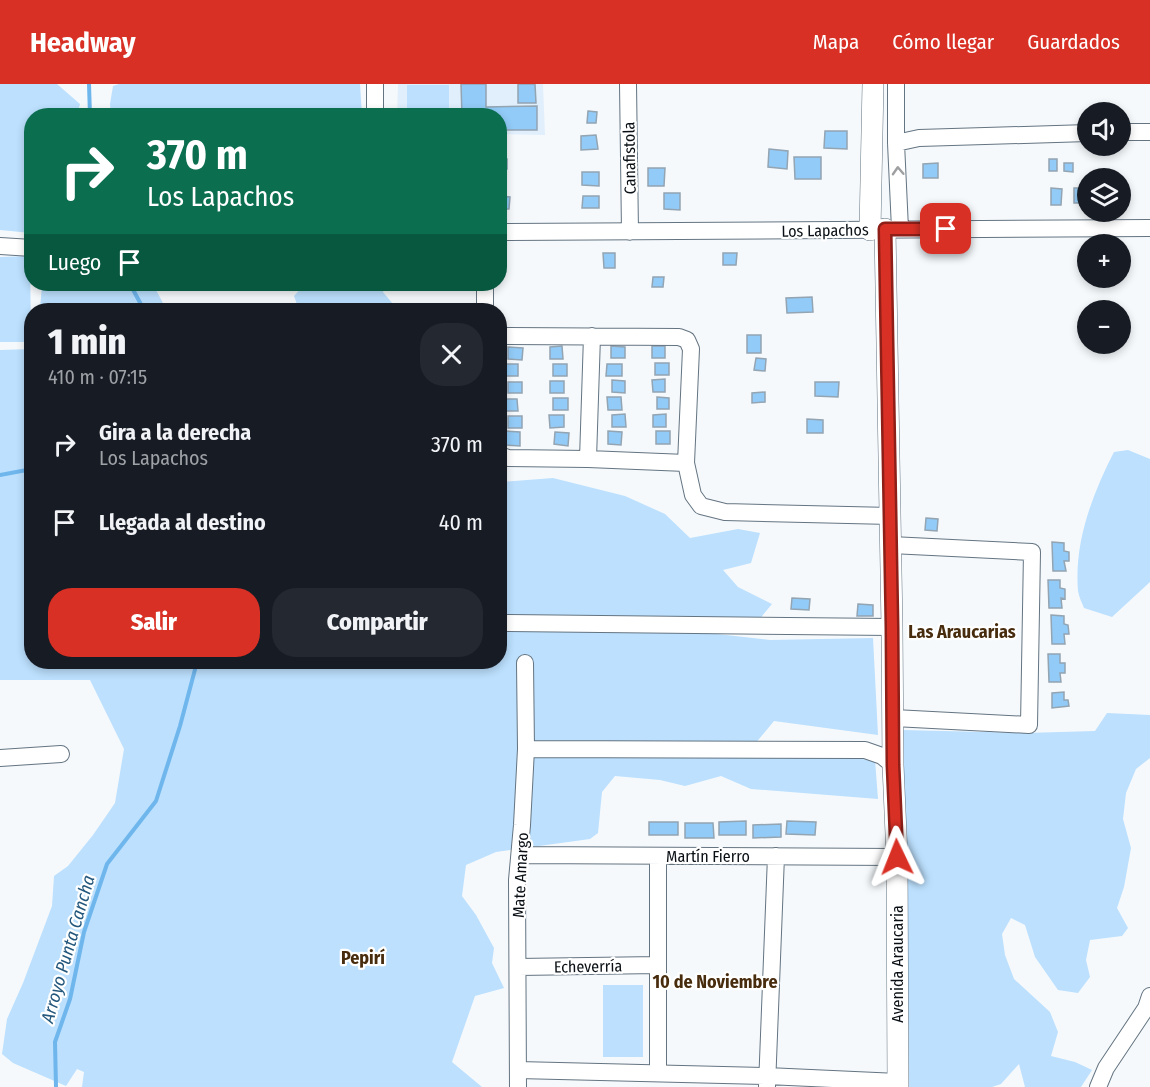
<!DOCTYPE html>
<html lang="es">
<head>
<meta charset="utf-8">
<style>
	body { margin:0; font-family:"Fira Sans Condensed",sans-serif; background:#242831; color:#f1f3f6; height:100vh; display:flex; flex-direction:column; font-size:22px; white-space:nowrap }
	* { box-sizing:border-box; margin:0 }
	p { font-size:20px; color:#9ea1a6 }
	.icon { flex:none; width:33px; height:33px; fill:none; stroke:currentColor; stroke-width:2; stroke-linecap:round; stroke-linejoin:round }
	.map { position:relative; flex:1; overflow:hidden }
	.sheet { position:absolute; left:24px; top:219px; width:483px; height:366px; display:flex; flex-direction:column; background:#171b24; border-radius:24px; box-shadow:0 3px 9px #0003 }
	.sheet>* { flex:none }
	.top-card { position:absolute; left:24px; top:24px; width:483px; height:183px; border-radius:24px; box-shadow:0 3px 9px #0003; background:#0b6e4f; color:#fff; overflow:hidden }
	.fabs { position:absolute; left:1077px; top:18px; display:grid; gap:12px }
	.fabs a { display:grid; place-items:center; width:54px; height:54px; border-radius:50%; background:#171b24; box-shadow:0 3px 9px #0003; font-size:30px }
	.pin { position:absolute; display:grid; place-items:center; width:51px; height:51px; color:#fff; margin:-26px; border-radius:12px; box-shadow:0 3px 9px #0006 }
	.me { position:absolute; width:66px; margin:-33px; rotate:358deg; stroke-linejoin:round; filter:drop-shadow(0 0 4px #0008) }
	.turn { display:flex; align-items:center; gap:21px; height:126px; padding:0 24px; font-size:27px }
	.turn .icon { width:78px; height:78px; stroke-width:2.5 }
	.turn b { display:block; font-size:42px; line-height:51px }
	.then { display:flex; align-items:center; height:57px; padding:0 24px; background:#0003; gap:12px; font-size:22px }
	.round { display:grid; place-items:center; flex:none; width:63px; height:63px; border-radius:24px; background:#242831 }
	.summary { display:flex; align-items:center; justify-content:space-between; height:102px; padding:0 24px }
	h1 { font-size:36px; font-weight:800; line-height:45px }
	.primary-button { display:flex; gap:12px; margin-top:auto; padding:12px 24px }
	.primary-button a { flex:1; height:69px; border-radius:24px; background:#d93025; color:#fff; font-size:24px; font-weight:800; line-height:69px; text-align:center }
	.primary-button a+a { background:#242831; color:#f1f3f6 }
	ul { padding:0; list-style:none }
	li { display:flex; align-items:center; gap:18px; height:78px; padding:0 24px }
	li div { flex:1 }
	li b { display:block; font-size:22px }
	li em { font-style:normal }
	header { display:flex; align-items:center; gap:36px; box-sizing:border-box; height:84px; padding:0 30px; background:#d93025; color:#fff }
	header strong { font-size:28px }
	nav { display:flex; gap:33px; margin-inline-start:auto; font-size:21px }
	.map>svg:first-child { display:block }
</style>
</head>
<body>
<header>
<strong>Headway</strong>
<nav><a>Mapa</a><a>Cómo llegar</a><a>Guardados</a></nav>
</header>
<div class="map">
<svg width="1150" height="1003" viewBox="0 0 1150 1003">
	<rect width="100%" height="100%" fill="#f5f9fc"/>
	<path fill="#e0effb" d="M398 0H543L545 51 500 50V32L397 31Z"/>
	<path fill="#bce0fe" d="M0 0H57L80 20 77 31 32 32 31 149 0 146Z
		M119 0H360L362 31H111L110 20 113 2Z
		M407 1H449V31H407Z
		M30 172 31 258H0V173Z
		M42 200H140L154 202 164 221H176L179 226H40Z
		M301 200H386L383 208 398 226H299L294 212 302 203Z
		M31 265 32 578H500V398L553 394 625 412 665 430 690 454 738 445 760 449 751 479 723 486 738 503 772 520 753 543 717 550 770 556 873 554 878 651 774 637 749 667 875 676 878 715 751 705 721 692 685 702 660 696 615 692 602 708 598 749 590 755 496 768 466 781 462 812 476 831 494 864 492 879 504 904 475 912 452 978 482 1003H82L84 988 77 985 66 1002 13 979 2 970 7 935 23 899 52 822 54 792 68 782 93 751 115 719 124 665 90 596H0V266Z
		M1128 366 1150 375V498L1112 533 1084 524C1082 519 1079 513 1078 507 1074 458 1092 411 1114 368Z
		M1107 629 1150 631V674L1136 685 1126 709 1123 735 1131 764 1124 803 1117 824 1128 844 1122 852 1090 856 1086 876 1090 893 1078 909 1058 906 1035 873 1025 841 1011 834 1002 850 1005 871 1014 895 1050 928 1058 948 1051 972 1075 978 1092 986 1081 1003H1025L1019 980 1001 1000 992 1003H904L901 646 1026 649 1095 647Z
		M603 901H643V973H603Z"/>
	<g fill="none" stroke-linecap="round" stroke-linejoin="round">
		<path stroke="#6fb6ed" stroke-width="4" d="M89 0 90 32
			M130 200 144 226
			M0 391 32 385
			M56 1003 55 958 70 915 84 848 107 780 156 717 180 642 197 578"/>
	</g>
	<path fill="#92cbf7" stroke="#93a4b2" stroke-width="1.5" d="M461 0H486V23L537 22V46H500V32H462Z
		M518 0H535L536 19H518Z
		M588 27 597 28 596 39H587Z
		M825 47H847V65L824 64Z
		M596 51 598 65 581 66V52Z
		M769 65 788 67 787 85 768 83Z
		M794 73H821V95H795Z
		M500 75H507V85H500Z
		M1049 75H1057V87H1049Z
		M938 79V94H923V80Z
		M1064 79H1073V88L1064 87Z
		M648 84H665L664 102H648Z
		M582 88H599V102L582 101Z
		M1051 104 1062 105 1061 121H1051Z
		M1074 104H1088V119H1074Z
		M664 109H680V126L664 125Z
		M500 112 510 113 509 125H500Z
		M583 112H599V124H582Z
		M603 169H615V184H604Z
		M723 169H737L736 181H723Z
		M653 193H664L663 203H652Z
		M812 213 813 228 787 229 786 214Z
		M747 251H761V269H747Z
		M562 262 563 275H550V263Z
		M611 262 625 263V274H611Z
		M652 262H665V274H652Z
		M508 263 523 264 522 276 508 275Z
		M756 274 766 275 765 287 754 286Z
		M655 279H669V291H655Z
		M504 280H518V292H504Z
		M553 280H567V292H553Z
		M607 280H622V292H606Z
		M665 295V308H653L652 296Z
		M612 296 625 297V309L612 308Z
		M550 297H564V309H550Z
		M508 298H522V309H508Z
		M815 298H839L838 313 815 312Z
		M765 308V318L752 319V309Z
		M607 313H621L622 326H608Z
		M657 313 669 314V325H657Z
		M553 314H568V326H553Z
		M504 315H517L518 327H505Z
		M625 330 626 343H612V331Z
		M666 330V343H653V331Z
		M549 331H564V343L550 344Z
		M508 332H522V344H508Z
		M807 335 823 336V349H807Z
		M506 347 520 348V362L506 361Z
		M608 347 622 348 621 361 608 360Z
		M656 347H670V360H656Z
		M555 348 569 349 568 362 554 360Z
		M926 434 938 435 937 447 925 446Z
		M1052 458 1064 459V467L1069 468V477H1064L1066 487H1053Z
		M1048 496H1060V504L1065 505V515L1061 514 1062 524H1049Z
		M792 514 810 515 809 526 791 525Z
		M858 520 873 521V532H857Z
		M1051 531 1064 532V540L1068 541 1069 550H1064L1065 560H1052Z
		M1048 570H1060V579H1065V589H1060L1061 598H1049Z
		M1064 608V616H1068L1069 622 1052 624V609Z
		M746 737V751H719V738Z
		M787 737 816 738 815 751 786 750Z
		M649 738H678V751H649Z
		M685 739H713L714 754H685Z
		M781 740V753L753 754V741Z"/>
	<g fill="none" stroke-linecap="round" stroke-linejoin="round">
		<g stroke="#647481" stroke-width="18">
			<path id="minor" d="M375 0V32
				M628 0 630 148
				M896 0V59L900 145
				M1120 48H1150
				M896 59 919 54 1088 49
				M500 148 1150 144
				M0 162 32 164
				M485 226V200
				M500 252 679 253 687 256 691 265 686 379
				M500 371 508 374 588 375 686 379 693 411 701 422 725 428 891 432
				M588 375 592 252
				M891 461 1032 468 1029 641 894 634
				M500 539 892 543
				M526 665 865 666 882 672 893 681
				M0 674 61 670
				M520 771 897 773
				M658 772V989
				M518 883 658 881
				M518 986 767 992 898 998
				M767 1002 776 772
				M518 1003 517 796 522 741 526 665 525 579
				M1098 1003 1106 984 1146 924 1150 912"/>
		</g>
		<g stroke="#647481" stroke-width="22">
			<path id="major" d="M885 145 892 543 893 681 897 773 898 1003
				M870 146 873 0"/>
		</g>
		<use href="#minor" stroke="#fff" stroke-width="16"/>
		<use href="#major" stroke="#fff" stroke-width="21"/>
	</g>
	<defs><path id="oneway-chevron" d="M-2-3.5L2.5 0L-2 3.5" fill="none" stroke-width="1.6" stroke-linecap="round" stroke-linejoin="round" transform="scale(1.5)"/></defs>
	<use stroke="#9d9fa1" href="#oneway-chevron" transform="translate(898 87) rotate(-93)"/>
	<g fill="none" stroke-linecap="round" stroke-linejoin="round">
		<g stroke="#8d1f18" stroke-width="15">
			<path id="route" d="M897 773 893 681 892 543 885 145H946"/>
		</g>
		<use href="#route" stroke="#d93025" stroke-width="10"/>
	</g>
	<g text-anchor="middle" stroke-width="4.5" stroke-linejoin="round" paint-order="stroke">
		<g font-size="16" fill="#090f14" stroke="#fff">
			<text transform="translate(629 74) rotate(-91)" y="6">Canafistola</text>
			<text transform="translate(825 146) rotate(-1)" y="6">Los Lapachos</text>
			<text x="708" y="778">Martín Fierro</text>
			<text transform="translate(520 791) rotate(-87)" y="6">Mate Amargo</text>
			<text transform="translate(897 880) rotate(-90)" y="6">Avenida Araucaria</text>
			<text transform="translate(588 882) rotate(-1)" y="6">Echeverría</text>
		</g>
		<g font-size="18" font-weight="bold" fill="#482c0e" stroke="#fff">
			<text x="962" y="554">Las Araucarias</text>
			<text x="363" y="880">Pepirí</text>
			<text x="715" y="904">10 de Noviembre</text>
		</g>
		<g font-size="18" font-style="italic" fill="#23577c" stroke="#fff">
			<text transform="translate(68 865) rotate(-74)" y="6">Arroyo Punta Cancha</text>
		</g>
	</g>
</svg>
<div class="fabs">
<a><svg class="icon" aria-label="sound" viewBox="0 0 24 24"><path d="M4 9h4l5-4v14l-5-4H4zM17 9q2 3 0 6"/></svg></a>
<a><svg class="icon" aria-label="layers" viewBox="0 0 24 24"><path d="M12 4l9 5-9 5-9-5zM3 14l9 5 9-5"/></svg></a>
<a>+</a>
<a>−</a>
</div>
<div class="pin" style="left:946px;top:145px;background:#d93025"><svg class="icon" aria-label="arrive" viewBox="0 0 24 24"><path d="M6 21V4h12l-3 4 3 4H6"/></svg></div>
<svg class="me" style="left:897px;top:773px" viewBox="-20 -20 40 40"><path d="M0-17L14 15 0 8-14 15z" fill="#d93025" stroke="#fff" stroke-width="4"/></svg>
<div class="top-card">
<div class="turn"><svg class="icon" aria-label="right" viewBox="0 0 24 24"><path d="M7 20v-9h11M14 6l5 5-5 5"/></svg><div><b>370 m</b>Los Lapachos</div></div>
<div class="then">Luego<svg class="icon" aria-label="arrive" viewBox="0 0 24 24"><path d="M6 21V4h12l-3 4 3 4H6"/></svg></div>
</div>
<section class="sheet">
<div class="summary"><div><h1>1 min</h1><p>410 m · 07:15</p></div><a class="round"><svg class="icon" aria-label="close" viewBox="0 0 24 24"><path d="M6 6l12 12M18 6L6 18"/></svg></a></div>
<ul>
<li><svg class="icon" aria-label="right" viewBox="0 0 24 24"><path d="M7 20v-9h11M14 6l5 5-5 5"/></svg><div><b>Gira a la derecha</b><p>Los Lapachos</p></div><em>370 m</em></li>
<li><svg class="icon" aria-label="arrive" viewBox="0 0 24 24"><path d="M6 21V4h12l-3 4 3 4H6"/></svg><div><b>Llegada al destino</b></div><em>40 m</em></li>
</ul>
<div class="primary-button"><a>Salir</a><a>Compartir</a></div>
</section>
</div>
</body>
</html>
